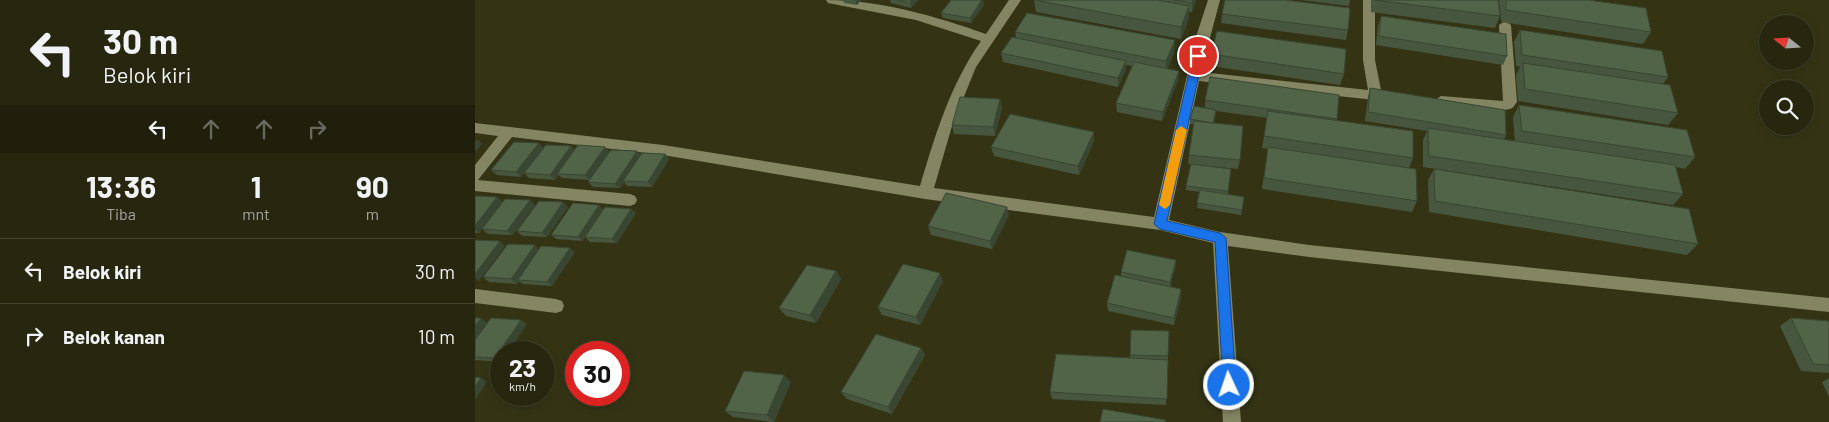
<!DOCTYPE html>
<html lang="id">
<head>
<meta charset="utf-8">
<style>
	body { margin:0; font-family:Barlow,sans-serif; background:#2f2f19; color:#f1f3f6; height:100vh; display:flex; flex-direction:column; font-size:19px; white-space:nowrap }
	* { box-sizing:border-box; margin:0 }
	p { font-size:16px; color:#a4a59f }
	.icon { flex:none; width:28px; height:28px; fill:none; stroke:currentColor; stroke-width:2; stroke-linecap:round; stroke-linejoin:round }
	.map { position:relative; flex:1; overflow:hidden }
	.drawer { display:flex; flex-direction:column; background:#272710; width:475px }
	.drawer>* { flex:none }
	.hud { background:#272710; color:#f1f3f6; overflow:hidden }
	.needle { width:32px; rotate:288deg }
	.buttons { position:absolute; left:1284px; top:15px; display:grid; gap:10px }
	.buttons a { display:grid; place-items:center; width:55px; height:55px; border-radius:50%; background:#272710; box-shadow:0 2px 8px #0003,0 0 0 1px #434430; font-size:25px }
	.speed { position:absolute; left:15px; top:341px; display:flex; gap:10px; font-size:25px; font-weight:700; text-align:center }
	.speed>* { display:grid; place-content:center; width:65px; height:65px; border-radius:50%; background:#272710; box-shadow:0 2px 8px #0003,0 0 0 1px #434430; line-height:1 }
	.speed small { font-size:12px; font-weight:400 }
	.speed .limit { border:8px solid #d22; background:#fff; color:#111 }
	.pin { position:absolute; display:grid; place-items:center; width:42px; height:42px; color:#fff; margin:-21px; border:2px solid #fff; border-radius:50%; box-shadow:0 1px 5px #0007 }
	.me { position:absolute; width:55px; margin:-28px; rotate:357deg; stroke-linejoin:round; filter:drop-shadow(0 0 4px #0008) }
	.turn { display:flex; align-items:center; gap:18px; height:105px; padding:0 20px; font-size:22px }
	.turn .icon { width:65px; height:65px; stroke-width:2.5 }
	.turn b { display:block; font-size:35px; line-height:42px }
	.lanes { display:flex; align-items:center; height:48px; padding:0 20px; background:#0003; justify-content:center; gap:25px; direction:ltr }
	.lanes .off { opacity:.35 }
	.eta { display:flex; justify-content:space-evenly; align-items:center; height:85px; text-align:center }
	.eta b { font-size:30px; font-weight:700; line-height:35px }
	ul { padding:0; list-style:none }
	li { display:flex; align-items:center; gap:15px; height:65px; padding:0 20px; border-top:1px solid #434430 }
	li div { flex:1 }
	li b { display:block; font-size:19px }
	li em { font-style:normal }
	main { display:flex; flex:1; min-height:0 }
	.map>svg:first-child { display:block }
</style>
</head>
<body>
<main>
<section class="drawer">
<div class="hud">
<div class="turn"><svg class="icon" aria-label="left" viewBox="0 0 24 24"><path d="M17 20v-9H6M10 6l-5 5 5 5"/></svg><div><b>30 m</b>Belok kiri</div></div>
<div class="lanes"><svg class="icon" aria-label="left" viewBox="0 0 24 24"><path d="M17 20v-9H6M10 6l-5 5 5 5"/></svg><svg class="icon off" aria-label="ahead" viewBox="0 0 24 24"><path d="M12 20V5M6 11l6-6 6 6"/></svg><svg class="icon off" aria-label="ahead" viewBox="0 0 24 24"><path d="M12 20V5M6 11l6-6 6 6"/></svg><svg class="icon off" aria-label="right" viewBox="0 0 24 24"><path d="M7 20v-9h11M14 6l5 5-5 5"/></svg></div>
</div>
<div class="eta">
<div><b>13:36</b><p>Tiba</p></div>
<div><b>1</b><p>mnt</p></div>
<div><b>90</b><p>m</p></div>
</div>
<ul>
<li><svg class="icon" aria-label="left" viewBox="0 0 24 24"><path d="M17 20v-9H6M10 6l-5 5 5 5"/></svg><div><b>Belok kiri</b></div><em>30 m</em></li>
<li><svg class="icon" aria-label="right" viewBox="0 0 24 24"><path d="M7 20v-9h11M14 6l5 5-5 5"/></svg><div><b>Belok kanan</b></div><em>10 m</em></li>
</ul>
</section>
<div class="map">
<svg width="1354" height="422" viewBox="0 0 1354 422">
	<rect width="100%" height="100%" fill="#343415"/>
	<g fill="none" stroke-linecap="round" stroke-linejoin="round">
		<path fill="#848563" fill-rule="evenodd" d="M351 0C405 0 460 16 511 34L534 0H546L501 67 477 126 459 188 679 217 721 37 733 0H745L726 72 893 90 888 60V0H900V60L907 95 905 98 900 100 724 81 694 220 745 232 834 245 1354 298V312L834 257 753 246 766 422H748L738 243 685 230 450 199 188 155 37 137 3 180 155 194 160 196 162 200 160 204 155 206 0 191V165L23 136 0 133V123L188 145 445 186C460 136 475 85 506 41L441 20 353 3Z
			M1030 21 1036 25 1042 102C1040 104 1039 107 1037 108 1027 114 973 108 961 104L959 101 966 96 1028 101 1024 25Z
			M0 289 81 299 87 301 89 306 87 311 81 313 0 303Z"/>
	</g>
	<path fill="#47563e" d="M368 0H386L382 5 369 3Z
		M415 0H443L436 8 416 3Z
		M559 0H721L717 12H714V18L706 39 561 12Z
		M826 0H875L874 6Z
		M896 0H1023L1025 16 1020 28 896 12Z
		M1024 0H1113L1176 32 1168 44 1026 22Z
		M509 5 496 23 468 18 466 13Z
		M747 14 873 30 871 40 746 23Z
		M906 16 1032 56 1028 65 901 45 903 25Z
		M1045 30 1193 77 1188 84 1203 113 1193 125 1043 101 1041 75 1045 67 1041 66 1039 42Z
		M540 32 700 40 699 52 693 68 703 80 687 121 642 112 641 103 657 66 651 65V70L643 87 528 62 526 53 541 38Z
		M736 54 869 74 865 85 735 66Z
		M895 88 1031 135 1029 140 1040 141 1038 117 1044 105 1220 157 1210 169 1201 167 1208 194 1198 205 948 167V140L952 131 890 121 893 97Z
		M525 99 527 108 520 136 479 134 477 125Z
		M730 100 862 119V120L938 158 934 168 942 201 937 212 787 189 793 149 787 148 792 118 741 111 739 123 765 160 763 169 713 164 714 155 719 124H715V119L730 108Z
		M619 132V141L604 175 519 156 516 147Z
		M130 147 134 152 162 151 165 155 190 154 194 159 177 187 152 186 149 182 145 188 118 187 113 182 114 180 87 178 83 175 80 180 54 178 49 173 46 177 22 175 16 170 69 148 99 150Z
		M756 169 753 194 769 197 766 215 722 208 725 192 711 190V186Z
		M959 169 1223 244 1212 255 954 212 953 180Z
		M0 196 22 197 28 202 60 205 38 235 13 234 7 229 4 233H0Z
		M93 207 72 237 47 236 42 231Z
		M129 209H156L161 213 142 243 115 242 110 237 111 236 107 241 81 239 76 235Z
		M534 215 517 249 456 235 453 226Z
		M64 249 100 252 77 286 48 284 44 281 42 284 14 282 8 277Z
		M701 265 695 286 706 297 699 325 633 311 632 303 646 276V272Z
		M361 271 366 279 341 323 311 316 304 308Z
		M468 281 445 325 407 315 403 307Z
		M1316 318 1354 321V373L1326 371 1305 326Z
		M52 324 33 352H26V362L0 360V340Z
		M694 331 691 405 577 399 575 392 655 358V355Z
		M446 348 450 355 417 414 372 399 366 392Z
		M1354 378V397L1347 382Z
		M316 382 299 422 258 417 250 411Z"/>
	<path fill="#394632" d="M380 0H386L382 5Z
		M437 0H443L436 8 435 3Z
		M508 0 509 5 496 23 495 18Z
		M718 0H721L717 12V3Z
		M714 6V18L706 39V27Z
		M700 40 699 52 691 73V61Z
		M651 61V70L643 87V78Z
		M704 71 703 80 687 121 688 112Z
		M525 99 527 108 520 136 518 127Z
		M619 132V141L604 175 603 166Z
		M2 139 7 144 0 152V141Z
		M64 143 69 148 46 177 41 172Z
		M96 146 101 151 82 174 83 175 80 180 75 175Z
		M130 147 134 152 115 180 110 175Z
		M162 151 166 156 148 181 149 182 145 188 140 184Z
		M190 154 194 159 177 187 173 182Z
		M22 197 28 202 4 233 0 230V226Z
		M55 200 60 205 38 235 32 231Z
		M88 202 93 207 72 237 67 233Z
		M124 205 129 210 107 241 103 237Z
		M532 207 534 215 517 249 515 241Z
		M156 209 161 213 142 243 137 239Z
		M25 241 30 246 4 281 0 278V274Z
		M60 245 65 250 43 280 44 281 42 284 36 279Z
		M95 248 100 252 77 286 72 282Z
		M701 260V265L695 287V282Z
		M361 271 366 279 341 323 335 315Z
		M465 273 468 281 445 325 441 317Z
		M706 289V297L699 325V318Z
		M6 318 12 323 0 340V327Z
		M46 320 52 324 33 352H26V362L20 358Z
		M446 348 450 355 417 414 413 407Z
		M309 375 316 382 299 422 292 415Z
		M6 378 12 382 0 400V387Z"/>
	<path fill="#526448" stroke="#394632" d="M422 0H437L435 3Z
		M476 0H507L495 18 466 13Z
		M559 0H682L714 6 706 27Z
		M699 0H718L717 3Z
		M750 0H810L875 8 873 30 747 14Z
		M900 0H1023L1025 16Z
		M1031 0H1113L1171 8 1176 32 1031 10Z
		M552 13 700 40 691 61 540 32Z
		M906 16 1031 34 1032 56 904 36Z
		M1045 30 1187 51 1193 77 1047 55Z
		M742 31 871 49 869 74 736 54Z
		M537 37 651 61 643 78 526 53Z
		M659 62 704 71 688 112 641 103Z
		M1048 63 1195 85 1203 113 1050 89Z
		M735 77 864 95 862 119 730 100Z
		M895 88 1030 110 1031 135 893 112Z
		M485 97 525 99 518 127 477 125Z
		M1044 105 1212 130 1220 157 1047 131Z
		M719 106 741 110 738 123 715 119Z
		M793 111 938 131V158L789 136Z
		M535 114 619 132 603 166 516 147Z
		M719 121 768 126 765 160 714 155Z
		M953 128 1200 165 1208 194 954 156Z
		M39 142 64 143 41 172 16 170Z
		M71 145 96 146 75 175 49 173Z
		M103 145 130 147 110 175 82 174Z
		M793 147 941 169 942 201 789 178Z
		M136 150 162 151 140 184 113 182Z
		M167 153 190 154 173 182 148 181Z
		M716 164 756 169 753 191 711 186Z
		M959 169 1214 209 1223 244 960 201Z
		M725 190 769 197 767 210 722 203Z
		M471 193 532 207 515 241 453 226Z
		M0 196 22 197 0 226Z
		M30 199 55 200 32 231 7 229Z
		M64 201 88 202 67 233 42 231Z
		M98 203 124 205 103 237 76 235Z
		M130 207 156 209 137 239 110 237Z
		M0 240 25 241 0 274Z
		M33 244 60 245 36 279 8 277Z
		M66 246 95 248 72 282 43 280Z
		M652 250 701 260 695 282 646 272Z
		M428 264 465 273 441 317 403 307Z
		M332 265 361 271 335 315 304 308Z
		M640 275 706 289 699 318 632 303Z
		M0 318H6L0 327Z
		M16 318 46 320 20 358 0 357V340Z
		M1316 318 1354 321V365L1338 364Z
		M656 330 694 331 693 356 655 355Z
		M401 334 446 348 413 407 366 392Z
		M581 354 693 360 692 399 575 392Z
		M269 371 309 375 292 415 250 411Z
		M0 377 6 378 0 387Z
		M628 409 691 420 690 422H625Z"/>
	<path fill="#1a73e8" stroke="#114b97" d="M723 53 728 56 692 221 745 233 751 238 761 385 759 390 754 392 750 390 748 385 740 242 685 229 679 224 718 56Z"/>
	<path fill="#f59e0b" d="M706 126 712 130 695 205 690 209 684 205 701 130Z"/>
</svg>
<div class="buttons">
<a><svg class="needle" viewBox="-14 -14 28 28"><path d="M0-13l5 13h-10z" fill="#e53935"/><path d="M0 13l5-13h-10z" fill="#a4a59f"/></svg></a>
<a><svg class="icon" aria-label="search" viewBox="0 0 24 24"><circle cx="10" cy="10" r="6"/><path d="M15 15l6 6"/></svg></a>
</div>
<div class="speed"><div>23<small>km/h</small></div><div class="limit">30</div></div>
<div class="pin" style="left:723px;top:56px;background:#d93025"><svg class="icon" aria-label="arrive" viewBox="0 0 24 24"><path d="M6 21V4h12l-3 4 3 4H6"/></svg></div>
<svg class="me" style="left:754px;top:385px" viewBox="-20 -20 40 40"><circle r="17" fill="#1a73e8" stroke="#fff" stroke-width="3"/><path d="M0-11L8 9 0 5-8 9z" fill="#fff"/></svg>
</div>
</main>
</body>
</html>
